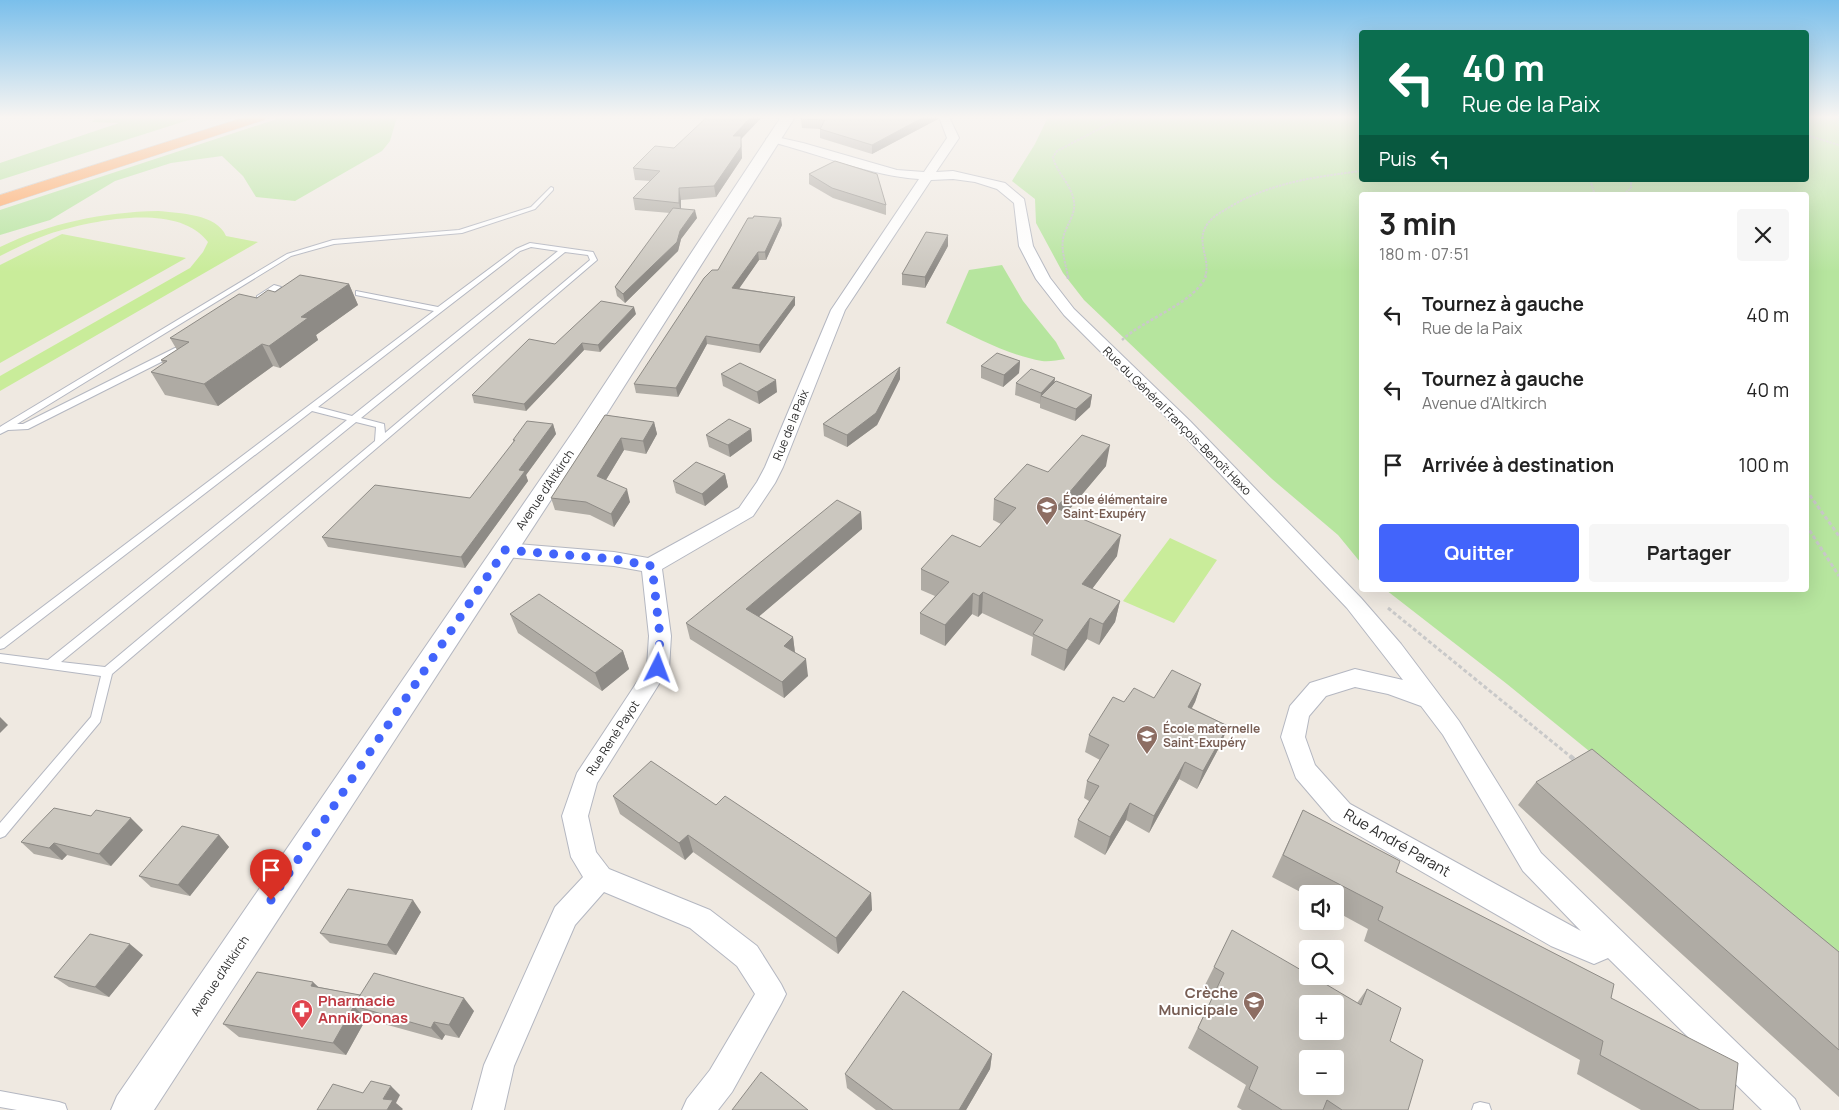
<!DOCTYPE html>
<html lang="fr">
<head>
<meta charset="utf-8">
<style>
	body { margin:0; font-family:Manrope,sans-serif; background:#f6f6f6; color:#222; height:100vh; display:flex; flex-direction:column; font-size:19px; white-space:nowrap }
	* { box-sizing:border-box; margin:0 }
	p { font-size:16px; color:#767676 }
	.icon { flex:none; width:28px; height:28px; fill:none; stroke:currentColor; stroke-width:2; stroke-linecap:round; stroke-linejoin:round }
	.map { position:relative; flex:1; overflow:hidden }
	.panel { position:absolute; left:1359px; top:192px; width:450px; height:400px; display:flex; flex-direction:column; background:#fff; border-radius:5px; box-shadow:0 5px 20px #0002 }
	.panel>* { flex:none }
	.guide { position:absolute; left:1359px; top:30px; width:450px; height:152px; border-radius:5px; box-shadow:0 5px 20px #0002; background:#0b6e4f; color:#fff; overflow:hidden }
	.tools { position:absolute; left:1299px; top:885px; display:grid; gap:10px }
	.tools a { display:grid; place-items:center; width:45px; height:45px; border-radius:5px; background:#fff; box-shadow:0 5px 20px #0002; font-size:25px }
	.pin { position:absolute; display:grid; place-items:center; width:42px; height:42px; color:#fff; margin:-51px -21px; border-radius:50% 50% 50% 0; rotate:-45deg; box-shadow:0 0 5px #0007 }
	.pin .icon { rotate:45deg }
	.me { position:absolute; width:55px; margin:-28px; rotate:3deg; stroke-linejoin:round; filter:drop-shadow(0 0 4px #0008) }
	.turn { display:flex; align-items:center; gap:18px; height:105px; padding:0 20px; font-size:22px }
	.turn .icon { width:65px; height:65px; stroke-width:2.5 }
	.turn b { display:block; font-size:35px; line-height:42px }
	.then { display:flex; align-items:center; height:48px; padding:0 20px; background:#0003; gap:10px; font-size:19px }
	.round { display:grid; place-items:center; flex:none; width:52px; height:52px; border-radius:5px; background:#f6f6f6 }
	.overview { display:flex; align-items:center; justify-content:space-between; height:85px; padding:0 20px }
	h1 { font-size:30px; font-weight:700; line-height:38px }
	.action { display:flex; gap:10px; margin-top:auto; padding:10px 20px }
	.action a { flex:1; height:58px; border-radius:5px; background:#4264fb; color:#fff; font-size:20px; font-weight:700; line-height:58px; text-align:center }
	.action a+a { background:#f6f6f6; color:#222 }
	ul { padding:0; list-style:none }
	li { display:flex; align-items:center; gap:15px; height:75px; padding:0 20px }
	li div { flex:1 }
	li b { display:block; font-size:19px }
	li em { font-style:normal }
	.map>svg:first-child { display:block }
</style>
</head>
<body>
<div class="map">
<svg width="1839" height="1110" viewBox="0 0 1839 1110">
	<rect width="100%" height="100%" fill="#efe9e1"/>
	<path fill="#b6e59e" d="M97 117H198L0 180V163L119 123 92 122Z
		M283 117H397L390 141 382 151 295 201 256 197 243 176 222 156 171 163 115 181 50 220 0 235V210Z
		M1048 117H1361V180H1806V117H1839V955L1507 684 1386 590H1806V195H1361V563L1338 535 1272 479 1084 300 1063 273 1036 223 1035 199 1012 181 1035 144Z
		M1002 265 1023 301 1056 342 1065 359C1058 360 1049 362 1042 361 1008 355 977 338 946 323L969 270Z"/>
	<path fill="#c9ec9a" d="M158 211C179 213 217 214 226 236L258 242 0 391V376L190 268 203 252 208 242C178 201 89 221 49 234 32 240 16 248 0 256V247C50 223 103 212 158 211Z
		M62 234 186 258 0 363V265Z
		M1170 538 1217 560 1174 623 1123 601Z"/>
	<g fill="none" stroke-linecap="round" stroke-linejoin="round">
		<g stroke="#b4b7c1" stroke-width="2">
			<path id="service" d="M551 187 553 188V190L535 209 462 233 334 244 291 256 17 424H23L175 348H181V352L28 429 8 430 0 434V427L3 425 287 254 333 240 459 230 531 207Z
				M530 243 593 252 597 260 112 674 100 722 5 836 0 838V823L91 717 101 676 0 662V654L48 660 347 420 312 411 4 648 0 649V639L434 311 356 295V291L438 307 516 249ZM531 247 558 251 352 416 318 407 520 251ZM565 252 588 255 590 260 385 433 384 424 361 418ZM356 422 376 427 375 441 105 667 61 662Z
				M274 285 281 287 263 300H257V296Z
				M0 1091 59 1102 65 1104 67 1110H17L0 1107Z
				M1480 1102 1489 1104 1491 1110H1472L1474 1104Z"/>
		</g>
		<g stroke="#b4b7c1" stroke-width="2">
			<path id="minor" d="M939 117H949L959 138 936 172 953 171 1005 183 1024 199 1033 246 1050 278 1074 309 1190 421 1361 598 1401 644 1459 721 1541 853 1795 1099 1800 1110H1762L1608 958 1594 964 1551 946 1332 820 1296 778 1281 737 1290 706 1310 683 1355 669 1403 680 1347 608 1178 429 1064 315 1036 279 1019 246 1014 203 997 189 975 182 953 179 931 180 845 310 783 467 775 483 753 516 662 569 671 636 669 668 597 783 588 816 596 852 609 869 710 910 757 946 781 984 786 994 781 1004 732 1092 718 1110H682L687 1099 710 1070 755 994 737 966 690 928 604 892 575 925 514 1066 504 1110H472L484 1065 555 907 583 877 571 857 562 816 577 773 647 667 649 636 642 571 614 566 505 557 498 555 495 550 498 545 505 543 614 552 648 558 739 508 757 482 765 467 831 310 919 179C871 176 816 153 768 141L766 139 772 136 803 143 897 170 924 172 947 138ZM1355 687 1388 694 1421 706 1443 735 1523 871 1581 931 1350 804 1315 765 1305 737 1309 716 1326 696Z"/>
		</g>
		<g stroke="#b4b7c1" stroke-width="2">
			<path id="tertiary" d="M781 117H795L599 426 154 1110H111L117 1096 577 426Z"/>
		</g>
		<g stroke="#c9c9c9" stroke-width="1">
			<path id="motorway" d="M245 117H267L264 120 0 206V195Z"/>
		</g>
		<path stroke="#c9c9c9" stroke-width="2" stroke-dasharray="2.5 1" stroke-linecap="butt" d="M1806 135 1839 145
			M1590 180 1595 195
			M1623 195 1631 188V180
			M1068 277C1066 265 1061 251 1063 239 1065 226 1076 216 1074 202 1072 185 1057 174 1053 157L1057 151 1122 117
			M1205 277C1211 261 1197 244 1205 228 1209 219 1219 213 1228 208 1269 183 1314 177 1361 171"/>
		<path stroke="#c9c9c9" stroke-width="2.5" stroke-dasharray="3 2" stroke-linecap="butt" d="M1068 276V281
			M1122 340C1144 319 1195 303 1206 276"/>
		<path stroke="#c9c9c9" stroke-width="3" stroke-dasharray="4 2.5" stroke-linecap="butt" d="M1806 490 1839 536
			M1806 525 1839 576
			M1388 608 1571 757"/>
		<path stroke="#c9c9c9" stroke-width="4.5" stroke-dasharray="5 4" stroke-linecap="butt" d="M1570 756 1577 762"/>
		<use href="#service" fill="#fff" fill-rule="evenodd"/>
		<use href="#minor" fill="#fff" fill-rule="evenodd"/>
		<use href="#tertiary" fill="#fff" fill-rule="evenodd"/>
		<use href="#motorway" fill="#ffa35c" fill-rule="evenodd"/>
	</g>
	<path fill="#afaba4" d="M707 117H762L741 139 742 158 716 197 681 200V209L697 218 681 239 678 251 625 303 617 296 615 287 670 213 635 210 633 198 650 181 635 180 633 168 674 148Z
		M801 119H938L872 154 820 138V129L802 128Z
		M809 174 886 205V215L833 198 809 184Z
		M782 225 766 260H759L739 288 795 297V305L760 353 707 344 678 397 636 393 634 384 718 270Z
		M948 246 925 288 902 285V274Z
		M349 284 358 305 316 335 318 340 280 368 273 366 218 406 165 395 151 372 163 364 161 360 177 350 170 338 257 298 275 292Z
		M636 314 600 352 584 350 526 411 474 403 472 395 555 344Z
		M1020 361 1019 373 1003 387 981 378V366Z
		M900 367V379L877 425 847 447 824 436 823 424Z
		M721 374 777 392 759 404 723 386Z
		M1016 383H1055L1092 395 1090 407 1075 421 1040 408V404L1015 395Z
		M605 415 654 422 657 434 646 454 624 450 606 480 630 502 614 527 590 515 555 510 551 498Z
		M553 424 556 434 526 475 528 481 465 568 328 547 322 537 470 498 514 442 513 440Z
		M751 429 752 441 730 457 709 447 706 435Z
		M1106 466 1067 512 1117 556 1092 589 1120 601 1115 622 1099 645 1087 639 1064 671 1031 655 1033 637 982 613 978 617 972 614 945 646 920 634V613L935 596 921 590V569L980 547 1001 524 993 520 994 499 1048 472Z
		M725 474 728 487 705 506 676 493 673 481Z
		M861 512 862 529 759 616 793 637 795 653 808 676 784 698 690 639 686 623Z
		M510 614 623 651 629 669 602 691 518 633Z
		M1201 684 1195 702 1192 708 1228 726 1221 744 1197 789 1179 779 1149 833 1126 820 1105 855 1074 837 1078 820 1089 801 1084 798 1087 781 1100 760 1085 752 1089 735 1124 702 1154 698Z
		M1536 782 1839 952V1097L1518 805Z
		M613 796 716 805 871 893 872 910 838 954 693 852 685 860 620 814Z
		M1303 810 1396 872 1611 998 1733 1110H1641L1577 1074 1580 1060 1364 941 1368 929 1335 911V894H1308V896L1272 877Z
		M143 830 111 866 67 855 62 860 34 854 21 842Z
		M219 835 229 847 190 896 151 887 139 876Z
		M421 912 396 955 330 943 320 933Z
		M143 955 109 997 69 987 54 977Z
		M1214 967 1357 1003 1367 989 1390 1041 1408 1110H1242L1237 1107 1246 1085 1188 1048 1214 994 1204 987Z
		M319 987 360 995 474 1011 459 1038 445 1035 442 1040 366 1019 346 1055 239 1037 223 1024Z
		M992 1054 990 1069 966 1110H876L847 1088 845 1074Z"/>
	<path fill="#8e8b86" d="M751 117H762L741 139 742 158 716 197 714 186 733 136Z
		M924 117H938V119L872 154V145Z
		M679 188 681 200V215L679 203Z
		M695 210 697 218 681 239 678 251 625 303 623 294 680 231Z
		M781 218 782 225 766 260 765 252Z
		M948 235V246L925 288V277Z
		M758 252 759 260 734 296 732 288Z
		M349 284 358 305 316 335 318 340 280 368 269 346 301 317Z
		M795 297V305L760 353 759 345Z
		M634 307 636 314 600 352 598 345Z
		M706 336 707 344 678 397 676 388Z
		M582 343 584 350 526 411 524 404Z
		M262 344 273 366 218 406 204 384Z
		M1020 361 1019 373 1003 387 1004 375Z
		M900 367V379L877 425 847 447V435Z
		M1055 378 1054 389 1041 396 1040 404 1041 393Z
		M776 380 777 392 759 404 757 392Z
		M1092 395 1090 407 1075 421 1076 409Z
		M654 422 657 434 646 454 643 441Z
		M553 424 556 434 526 475 528 481 465 568 461 557 519 470Z
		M751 429 752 441 730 457 728 445Z
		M621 438 624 450 601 488 597 476Z
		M1110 445 1106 466 1053 529 1056 508Z
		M725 474 728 487 705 506 702 494Z
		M627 489 630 502 614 527 611 514Z
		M861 512 862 529 749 625 746 609Z
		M1121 535 1117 556 1079 606 1082 584Z
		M983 592 982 613 978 617 979 596Z
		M973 593 972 614 945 646V625Z
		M1120 601 1115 622 1099 645 1103 624Z
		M1090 618 1087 639 1064 671 1067 650Z
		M793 637 795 653 784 646Z
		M623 651 629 669 602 691 595 673Z
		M806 659 808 676 784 698 782 682Z
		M1201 684 1195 702 1182 725 1188 707Z
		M0 717 8 725 0 733Z
		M1228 726 1221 744 1197 789 1203 771Z
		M1185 762 1179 779 1149 833 1154 816Z
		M1130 803 1126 820 1105 855 1110 837Z
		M131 818 143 830 111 866 99 854Z
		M219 835 229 847 190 896 178 885Z
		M688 835 693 852 685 860 679 843Z
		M54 843 67 855 62 860 49 848Z
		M871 893 872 910 838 954 836 938Z
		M413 900 421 912 396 955 387 945Z
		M130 944 143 955 109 997 95 987Z
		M313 982 327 995 311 986Z
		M464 998 474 1011 459 1038 449 1025Z
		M354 1006 366 1019 346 1055 333 1043Z
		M434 1022 445 1035 442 1040 431 1028Z
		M992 1054 990 1069 966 1110H959Z
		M391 1086 400 1095 396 1103 403 1109 402 1110H387L383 1099Z"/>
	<path fill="#cbc7bf" stroke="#8e8b86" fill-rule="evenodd" d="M707 117H751L733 136H741V147L714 186 679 188V203L633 198 660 171 633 168 655 146 674 148Z
		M803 117H924L872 145 820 129 825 120 801 119Z
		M835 161 877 174 886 205 832 188 809 174Z
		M673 208 695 210 680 231 677 242 623 294 615 287Z
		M754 216 781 218 765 252H758L732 288 795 297 759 345 706 336 676 388 634 384 704 278 712 270H718L748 218H753Z
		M926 232 948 235 925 277 902 274Z
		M300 275 349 284 301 317 308 318 269 346 262 344 204 384 151 372 167 361 161 360 189 342 170 338 239 294 257 298 268 290 275 292Z
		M601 301 634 307 598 345 582 343 524 404 472 395 529 339 555 344Z
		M997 353 1020 361 1004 375 981 366Z
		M740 363 776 380 757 392 721 374Z
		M900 367 876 413 847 435 823 424Z
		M1031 369 1055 378 1041 393 1016 383Z
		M1056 381 1092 395 1076 409 1041 396Z
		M605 415 654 422 643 441 621 438 597 476 627 489 611 514 586 502 551 498Z
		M729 419 751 429 728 445 706 435Z
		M527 421 553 424 519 470 525 471 461 557 322 537 375 485 470 498 515 440H513Z
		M1082 435 1110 445 1056 508 1121 535 1082 584 1120 601 1103 624 1090 618 1067 650 1033 634 1043 620 983 592 979 596 973 593 945 625 920 613 949 582 921 569 952 535 980 547 1016 508 994 499 1027 464 1048 472Z
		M696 462 725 474 702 494 673 481Z
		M837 500 861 512 746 609 793 637 784 646 806 659 782 682 686 623Z
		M539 594 623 651 595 673 510 614Z
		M1172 670 1201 684 1188 707 1228 726 1203 771 1185 762 1154 816 1130 803 1110 837 1078 820 1099 786 1087 781 1109 745 1089 735 1113 697 1124 702 1134 688 1154 698Z
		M1592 749 1839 952V1050L1536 782Z
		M651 761 716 805 725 796 871 893 836 938 688 835 679 843 613 796Z
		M54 808 91 816 96 810 131 818 99 854 54 843 49 848 21 842Z
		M1303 810 1400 861 1396 872 1614 984 1611 998 1738 1063 1733 1110H1700L1600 1055 1603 1041 1378 920 1383 907 1283 855Z
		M182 826 219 835 178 885 139 876Z
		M348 889 413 900 387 945 320 933Z
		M1232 930 1308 974V976H1312L1361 1005 1367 989 1401 1008 1390 1041 1423 1060 1408 1110H1342L1327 1100 1323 1110H1282L1249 1089 1258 1067 1198 1028 1224 973 1214 967ZM1308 1004H1335V1031H1308ZM1308 1059H1335V1086H1308Z
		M90 934 130 944 95 987 54 977Z
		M257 972 313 982 311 986 360 995 357 1000 374 973 464 998 449 1025 434 1022 431 1028 354 1006 333 1043 223 1024Z
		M903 991 992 1054 959 1110H893L845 1074Z
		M761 1072 808 1110H732Z
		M371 1081 391 1086 383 1099 393 1100 387 1110H317L333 1084 363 1093Z"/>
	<linearGradient id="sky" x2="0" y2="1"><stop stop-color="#7abfeb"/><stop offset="0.43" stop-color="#f8f5f2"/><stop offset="1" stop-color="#f8f5f2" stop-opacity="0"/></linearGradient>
	<rect width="1839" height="272" fill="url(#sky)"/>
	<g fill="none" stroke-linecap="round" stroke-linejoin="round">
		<path stroke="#4264fb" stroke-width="9" stroke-dasharray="0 16.2" d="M271 900 505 550 614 559 652 566 660 636 658 668"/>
	</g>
	<defs>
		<g id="school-pin" transform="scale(1.125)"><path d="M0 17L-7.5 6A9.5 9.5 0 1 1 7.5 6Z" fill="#8d6e63" stroke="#fff"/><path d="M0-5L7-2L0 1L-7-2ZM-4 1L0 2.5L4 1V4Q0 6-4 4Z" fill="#fff"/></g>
		<g id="pharmacy-pin" transform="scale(1.125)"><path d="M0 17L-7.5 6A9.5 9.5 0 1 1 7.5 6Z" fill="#e0444e" stroke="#fff"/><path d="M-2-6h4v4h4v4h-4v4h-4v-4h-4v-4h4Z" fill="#fff"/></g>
	</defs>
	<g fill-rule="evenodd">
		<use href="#school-pin" x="1047" y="507"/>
		<use href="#school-pin" x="1147" y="736"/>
		<use href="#school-pin" x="1254" y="1002"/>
		<use href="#pharmacy-pin" x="302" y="1010"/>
	</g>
	<g text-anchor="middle" stroke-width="4" stroke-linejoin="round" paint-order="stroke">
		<g font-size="12" fill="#2e2e2e" stroke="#fff">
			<text transform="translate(1177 421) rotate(45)" y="4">Rue du Général François-Benoît Haxo</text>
			<text transform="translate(791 425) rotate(-68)" y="4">Rue de la Paix</text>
			<text transform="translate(545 490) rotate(-56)" y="4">Avenue d'Altkirch</text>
			<text transform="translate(613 738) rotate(-57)" y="4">Rue René Payot</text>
			<text transform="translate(220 976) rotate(-56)" y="4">Avenue d'Altkirch</text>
		</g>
		<g font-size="12" font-weight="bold" fill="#785e54" stroke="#fff" text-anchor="start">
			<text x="1063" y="504">École élémentaire<tspan x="1063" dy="14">Saint-Exupéry</tspan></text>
			<text x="1163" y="733">École maternelle<tspan x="1163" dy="14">Saint-Exupéry</tspan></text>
		</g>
		<g font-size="15" fill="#2e2e2e" stroke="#fff">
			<text transform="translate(1397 843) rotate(30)" y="5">Rue André Parant</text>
		</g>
		<g font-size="15" font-weight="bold" fill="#785e54" stroke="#fff" text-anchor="end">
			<text x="1238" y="998">Crèche<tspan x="1238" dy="17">Municipale</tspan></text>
		</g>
		<g font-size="15" font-weight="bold" fill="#be3a42" stroke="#fff" text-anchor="start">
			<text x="318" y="1006">Pharmacie<tspan x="318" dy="17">Annik Donas</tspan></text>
		</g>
	</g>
</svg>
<div class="tools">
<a><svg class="icon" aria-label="sound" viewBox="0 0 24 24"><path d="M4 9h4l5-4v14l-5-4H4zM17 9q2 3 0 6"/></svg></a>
<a><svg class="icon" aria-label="search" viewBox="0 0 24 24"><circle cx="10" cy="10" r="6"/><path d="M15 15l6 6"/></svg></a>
<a>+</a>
<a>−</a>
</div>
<div class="pin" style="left:271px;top:900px;background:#d93025"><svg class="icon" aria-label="arrive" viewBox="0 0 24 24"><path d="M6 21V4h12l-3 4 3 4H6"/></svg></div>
<svg class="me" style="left:658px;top:668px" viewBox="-20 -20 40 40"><path d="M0-17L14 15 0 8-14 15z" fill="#4264fb" stroke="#fff" stroke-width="4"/></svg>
<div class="guide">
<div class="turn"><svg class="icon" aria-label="left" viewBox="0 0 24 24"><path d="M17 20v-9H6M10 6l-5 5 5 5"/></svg><div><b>40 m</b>Rue de la Paix</div></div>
<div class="then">Puis<svg class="icon" aria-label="left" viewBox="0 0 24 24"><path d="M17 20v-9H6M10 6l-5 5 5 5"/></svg></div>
</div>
<section class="panel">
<div class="overview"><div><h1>3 min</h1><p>180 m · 07:51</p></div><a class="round"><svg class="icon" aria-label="close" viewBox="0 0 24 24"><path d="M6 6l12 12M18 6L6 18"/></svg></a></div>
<ul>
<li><svg class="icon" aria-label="left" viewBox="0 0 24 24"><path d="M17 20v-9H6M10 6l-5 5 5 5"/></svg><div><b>Tournez à gauche</b><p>Rue de la Paix</p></div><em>40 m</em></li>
<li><svg class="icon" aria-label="left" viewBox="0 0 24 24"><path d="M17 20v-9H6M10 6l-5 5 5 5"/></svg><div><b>Tournez à gauche</b><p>Avenue d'Altkirch</p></div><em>40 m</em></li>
<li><svg class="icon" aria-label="arrive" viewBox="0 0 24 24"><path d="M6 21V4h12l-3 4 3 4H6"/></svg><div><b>Arrivée à destination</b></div><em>100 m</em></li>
</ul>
<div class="action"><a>Quitter</a><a>Partager</a></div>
</section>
</div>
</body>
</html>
